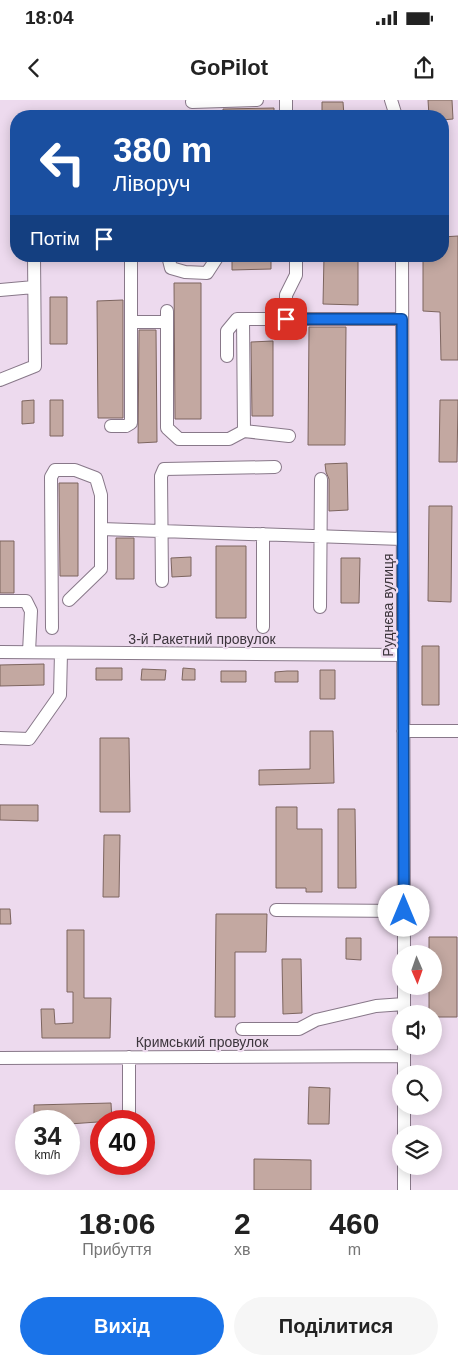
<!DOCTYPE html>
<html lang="uk">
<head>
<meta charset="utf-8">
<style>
	body { margin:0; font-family:Arial,sans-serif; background:#f6f6f6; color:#222; height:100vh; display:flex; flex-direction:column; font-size:19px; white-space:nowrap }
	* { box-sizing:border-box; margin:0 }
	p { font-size:16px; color:#767676 }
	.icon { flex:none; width:28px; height:28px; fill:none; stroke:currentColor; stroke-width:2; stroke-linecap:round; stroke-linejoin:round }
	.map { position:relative; height:1090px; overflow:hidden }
	.drawer { display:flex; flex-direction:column; background:#fff; flex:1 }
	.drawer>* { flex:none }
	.top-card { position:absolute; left:10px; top:10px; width:439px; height:152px; border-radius:20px; box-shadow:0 2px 12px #0003; background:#1a4fa0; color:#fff; overflow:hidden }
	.needle { width:32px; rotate:178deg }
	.tools { position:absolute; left:392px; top:845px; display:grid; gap:10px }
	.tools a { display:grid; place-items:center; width:50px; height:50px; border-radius:50%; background:#fff; box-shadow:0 2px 12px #0003; font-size:25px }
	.speed { position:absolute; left:15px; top:1010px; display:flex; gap:10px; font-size:25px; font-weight:700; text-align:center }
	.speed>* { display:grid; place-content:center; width:65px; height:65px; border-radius:50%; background:#fff; box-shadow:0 2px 12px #0003; line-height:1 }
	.speed small { font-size:12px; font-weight:400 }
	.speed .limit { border:8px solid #d22; background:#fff; color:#111 }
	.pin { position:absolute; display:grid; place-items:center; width:42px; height:42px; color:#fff; margin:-21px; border-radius:10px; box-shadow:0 2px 8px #0006 }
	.me { position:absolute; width:55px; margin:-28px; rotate:0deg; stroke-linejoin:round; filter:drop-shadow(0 0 4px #0008) }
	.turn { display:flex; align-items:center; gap:18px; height:105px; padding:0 20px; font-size:22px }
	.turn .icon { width:65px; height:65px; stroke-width:2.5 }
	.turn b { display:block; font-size:35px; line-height:42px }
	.then { display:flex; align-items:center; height:48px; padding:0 20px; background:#0003; gap:10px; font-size:19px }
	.eta { display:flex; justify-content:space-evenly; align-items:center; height:85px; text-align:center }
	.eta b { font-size:30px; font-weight:800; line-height:35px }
	.primary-button { display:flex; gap:10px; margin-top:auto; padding:10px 20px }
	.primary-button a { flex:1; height:58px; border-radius:30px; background:#1a73e8; color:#fff; font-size:20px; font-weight:800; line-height:58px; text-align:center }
	.primary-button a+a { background:#f6f6f6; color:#222 }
	.status { display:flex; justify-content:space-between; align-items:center; height:35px; padding:0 25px; background:#fff; direction:ltr }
	.status svg { height:14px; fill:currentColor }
	header { display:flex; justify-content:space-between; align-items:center; height:65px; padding:0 20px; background:#fff; font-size:22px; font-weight:800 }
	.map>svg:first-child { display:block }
</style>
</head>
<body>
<div class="status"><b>18:04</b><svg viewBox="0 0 49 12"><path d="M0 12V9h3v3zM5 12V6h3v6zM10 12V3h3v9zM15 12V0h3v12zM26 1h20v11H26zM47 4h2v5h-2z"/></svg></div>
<header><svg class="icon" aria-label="back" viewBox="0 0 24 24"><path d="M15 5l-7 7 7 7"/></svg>GoPilot<svg class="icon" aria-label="share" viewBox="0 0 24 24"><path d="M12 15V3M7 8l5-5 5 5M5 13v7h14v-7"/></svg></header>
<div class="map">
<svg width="458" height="1090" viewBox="0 0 458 1090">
	<rect width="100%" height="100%" fill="#eddaee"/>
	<path fill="#c3a8a1" stroke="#7d655f" d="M428 0H452L453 19 442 20V16H429Z
		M322 2H343L344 16H322Z
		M274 8V16H223V9Z
		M458 136V260H441L440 212 423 211V156H442V137Z
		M232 156H271V169L232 170Z
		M324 156H358V205L323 204Z
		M174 183H201V319H175Z
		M50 197H67V244H50Z
		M123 200V318H98L97 201Z
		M309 227H346L345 345H308Z
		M139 230H156L157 342 138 343Z
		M273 241V316H252L251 242Z
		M34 300V323L22 324V301Z
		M50 300H63V336H50Z
		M440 300H458L457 362H439Z
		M347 363 348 410 329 411V379L326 372 325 364Z
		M59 383H78V476H60Z
		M429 406H452L451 502 428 501Z
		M116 438H134V479H116Z
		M0 441H14V493H0Z
		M216 446H246V518H216Z
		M191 457V476L172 477 171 458Z
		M341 458H360L359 503H341Z
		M422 546H439V605H422Z
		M44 564V585L0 586V565Z
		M96 568H122V580H96Z
		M183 568 195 569V580H182Z
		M142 569 166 570 165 580H141Z
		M320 570H335V599H320Z
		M221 571H246V582H221Z
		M287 571H298V582H275V572Z
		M310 631H333L334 683 259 685V670L310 669Z
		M100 638H129L130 712H100Z
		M0 705H38V721L0 720Z
		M276 707H297V729H322V792H306V788H276Z
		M338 709H355L356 788H338Z
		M104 735H120L119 797H103Z
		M0 809H10L11 824H0Z
		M216 814H267L266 852H235V917H215Z
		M67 830H84V898H111L110 938H42L41 909H54L55 924 73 923V892H67Z
		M429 837H457V917H434V914H429V886H434V854H429Z
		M346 838H361V860L346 859Z
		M282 859H301L302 913 283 914Z
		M309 987 330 988 329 1024H308Z
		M111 1003 112 1021 69 1024V1021H34V1005Z
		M254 1059 311 1060V1090H254Z"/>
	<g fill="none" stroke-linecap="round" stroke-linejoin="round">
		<g stroke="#887889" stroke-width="14">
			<path id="minor" d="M391 0 396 16
				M192 2 257 0
				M286 16V0
				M168 156 171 168 185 172 207 173 218 156
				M402 156 404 854
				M0 190 34 187
				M167 211V328L179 339H229L244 331 289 336
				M243 219 244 331
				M286 219V195L296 175V156
				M131 222H167
				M227 256V231L237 219H402
				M0 280 35 266 34 156
				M111 326H126L131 323V156
				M101 429 402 439
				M263 434V527
				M162 481 161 376 164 369 275 367
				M0 501H26L31 511 29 552
				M320 507 321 379
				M52 528 51 377 55 370H75L96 378 101 395V469L69 500
				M0 552 403 555
				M403 631H458
				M0 638 29 639 60 595 61 553
				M276 810 404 811
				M404 886V914
				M242 929H299L316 920 376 906 404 904
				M404 946V974
				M0 958 404 956
				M404 1006V1034
				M129 1021V957
				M404 1066V1090"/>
		</g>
		<use href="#minor" stroke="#fff" stroke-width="12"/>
	</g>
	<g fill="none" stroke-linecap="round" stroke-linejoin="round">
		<g stroke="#114b97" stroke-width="12">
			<path id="route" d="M286 219H402L404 811"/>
		</g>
		<use href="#route" stroke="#1a73e8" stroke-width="9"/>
	</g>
	<g text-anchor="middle" stroke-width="4.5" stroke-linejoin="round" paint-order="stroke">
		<g font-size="14" fill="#3c353c" stroke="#eddaee">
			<text transform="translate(388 505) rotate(-90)" y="5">Руднєва вулиця</text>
			<text x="202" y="544">3-й Ракетний провулок</text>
			<text x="202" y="947">Кримський провулок</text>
		</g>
	</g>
</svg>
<div class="tools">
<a><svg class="needle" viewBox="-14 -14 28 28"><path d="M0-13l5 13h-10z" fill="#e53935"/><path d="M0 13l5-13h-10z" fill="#767676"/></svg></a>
<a><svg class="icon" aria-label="sound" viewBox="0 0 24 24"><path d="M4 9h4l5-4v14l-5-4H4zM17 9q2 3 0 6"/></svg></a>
<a><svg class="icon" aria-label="search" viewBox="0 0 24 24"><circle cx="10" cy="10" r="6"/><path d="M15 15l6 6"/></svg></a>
<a><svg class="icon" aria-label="layers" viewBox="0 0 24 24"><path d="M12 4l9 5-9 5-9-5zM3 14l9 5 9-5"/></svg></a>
</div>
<div class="speed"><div>34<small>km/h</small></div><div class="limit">40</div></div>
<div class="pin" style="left:286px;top:219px;background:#d93025"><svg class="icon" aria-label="arrive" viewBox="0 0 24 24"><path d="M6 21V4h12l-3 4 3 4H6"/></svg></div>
<svg class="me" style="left:404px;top:811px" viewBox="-20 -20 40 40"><circle r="19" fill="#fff"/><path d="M0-13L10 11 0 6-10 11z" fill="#1a73e8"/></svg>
<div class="top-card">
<div class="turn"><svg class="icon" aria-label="left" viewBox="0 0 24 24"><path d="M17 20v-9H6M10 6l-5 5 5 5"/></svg><div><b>380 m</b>Ліворуч</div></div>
<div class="then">Потім<svg class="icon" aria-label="arrive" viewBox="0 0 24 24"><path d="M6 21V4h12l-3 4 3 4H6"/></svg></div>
</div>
</div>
<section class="drawer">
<div class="eta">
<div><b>18:06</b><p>Прибуття</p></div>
<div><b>2</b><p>хв</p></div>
<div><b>460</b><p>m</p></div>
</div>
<div class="primary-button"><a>Вихід</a><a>Поділитися</a></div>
</section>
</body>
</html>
